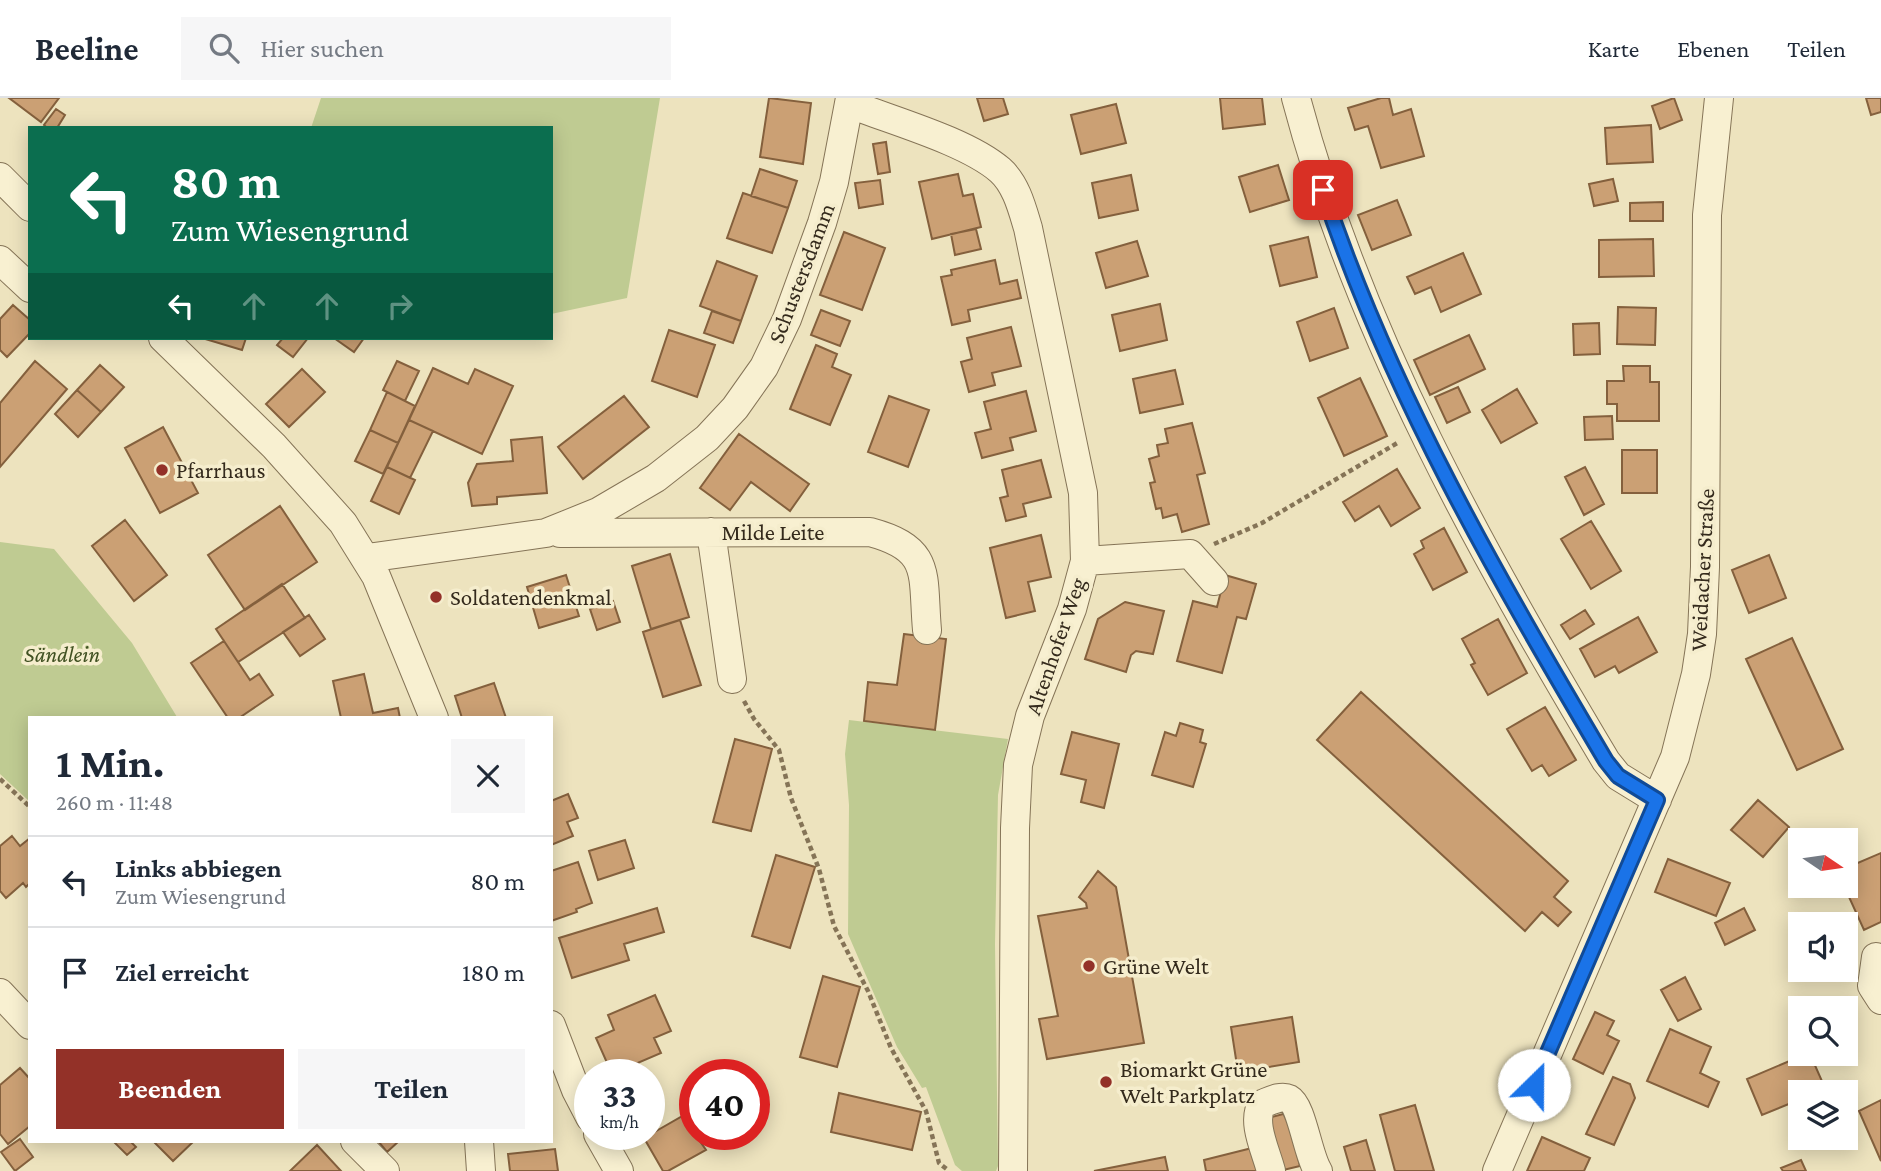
<!DOCTYPE html>
<html lang="de">
<head>
<meta charset="utf-8">
<style>
	body { margin:0; font-family:"Crimson Pro",serif; background:#f6f6f7; color:#1f2937; height:100vh; display:flex; flex-direction:column; font-size:26px; white-space:nowrap }
	* { box-sizing:border-box; margin:0 }
	p { font-size:23px; color:#747a83 }
	.icon { flex:none; width:38px; height:38px; fill:none; stroke:currentColor; stroke-width:2; stroke-linecap:round; stroke-linejoin:round }
	.map { position:relative; flex:1; overflow:hidden }
	.drawer { position:absolute; left:28px; top:618px; width:525px; height:427px; display:flex; flex-direction:column; background:#fff; border-radius:0px; box-shadow:0 4px 18px #0003 }
	.drawer>* { flex:none }
	.banner { position:absolute; left:28px; top:28px; width:525px; height:214px; border-radius:0px; box-shadow:0 4px 18px #0003; background:#0b6e4f; color:#fff; overflow:hidden }
	.needle { width:46px; rotate:103deg }
	.buttons { position:absolute; left:1788px; top:730px; display:grid; gap:14px }
	.buttons a { display:grid; place-items:center; width:70px; height:70px; border-radius:0px; background:#fff; box-shadow:0 4px 18px #0003; font-size:35px }
	.speed { position:absolute; left:574px; top:961px; display:flex; gap:14px; font-size:35px; font-weight:700; text-align:center }
	.speed>* { display:grid; place-content:center; width:91px; height:91px; border-radius:50%; background:#fff; box-shadow:0 4px 18px #0003; line-height:1 }
	.speed small { font-size:18px; font-weight:400 }
	.speed .limit { border:10px solid #d22; background:#fff; color:#111 }
	.pin { position:absolute; display:grid; place-items:center; width:60px; height:60px; color:#fff; margin:-30px; border-radius:14px; box-shadow:0 4px 10px #0006 }
	.me { position:absolute; width:77px; margin:-38px; rotate:23deg; stroke-linejoin:round; filter:drop-shadow(0 0 5px #0008) }
	.turn { display:flex; align-items:center; gap:24px; height:147px; padding:0 28px; font-size:32px }
	.turn .icon { width:91px; height:91px; stroke-width:2.5 }
	.turn b { display:block; font-size:49px; line-height:60px }
	.lanes { display:flex; align-items:center; height:66px; padding:0 28px; background:#0003; justify-content:center; gap:35px; direction:ltr }
	.lanes .off { opacity:.35 }
	.round { display:grid; place-items:center; flex:none; width:74px; height:74px; border-radius:0px; background:#f6f6f7 }
	.headline { display:flex; align-items:center; justify-content:space-between; height:119px; padding:0 28px }
	h1 { font-size:42px; font-weight:700; line-height:52px }
	.button { display:flex; gap:14px; margin-top:auto; padding:14px 28px }
	.button a { flex:1; height:80px; border-radius:0px; background:#933128; color:#fff; font-size:28px; font-weight:700; line-height:80px; text-align:center }
	.button a+a { background:#f6f6f7; color:#1f2937 }
	ul { padding:0; list-style:none }
	li { display:flex; align-items:center; gap:21px; height:91px; padding:0 28px; border-top:2px solid #e0e1e3 }
	li div { flex:1 }
	li b { display:block; font-size:26px }
	li em { font-style:normal }
	header { display:flex; align-items:center; gap:42px; box-sizing:border-box; height:98px; padding:0 35px; background:#fff; border-bottom:2px solid #e0e1e3 }
	header strong { font-size:33px }
	nav { display:flex; gap:38px; margin-inline-start:auto; font-size:24px }
	.search { width:490px; height:63px; background:#f6f6f7; display:flex; align-items:center; gap:18px; box-sizing:border-box; padding:0 24px; border-radius:0px; color:#747a83; font-size:26px }
	.map>svg:first-child { display:block }
</style>
</head>
<body>
<header>
<strong>Beeline</strong>
<div class="search"><svg class="icon" aria-label="search" viewBox="0 0 24 24"><circle cx="10" cy="10" r="6"/><path d="M15 15l6 6"/></svg>Hier suchen</div>
<nav><a>Karte</a><a>Ebenen</a><a>Teilen</a></nav>
</header>
<div class="map">
<svg width="1881" height="1073" viewBox="0 0 1881 1073">
	<rect width="100%" height="100%" fill="#ede3be"/>
	<path fill="#bfcb92" d="M321 0H660L627 200 551 216V30H311Z
		M0 444 54 451 132 545 177 619 30 620V704L0 676Z
		M849 622 1008 641 998 697 995 846 998 1068 996 1073H962L955 1067 926 989 922 990 897 949 848 836 849 707 845 656Z"/>
	<path fill="#cba074" stroke="#84603d" stroke-width="2" d="M9 0H59L41 24Z
		M769 0 811 5 803 66 760 59Z
		M977 0H1003L1008 16 984 23Z
		M1220 0H1262L1265 26 1223 31Z
		M1381 0H1389L1393 17 1411 11 1424 58 1381 70 1368 28 1355 32 1348 10Z
		M1674 0 1682 22 1660 31 1652 8Z
		M1866 0H1881V14L1871 17Z
		M1116 6 1126 45 1081 56 1071 17Z
		M56 11 65 17 57 30H47L44 27Z
		M1651 27 1653 64 1607 66 1605 30Z
		M886 44 890 74 878 76 873 46Z
		M1278 67 1289 102 1250 114 1239 79Z
		M760 71 797 83 788 110 751 98Z
		M958 76 963 98 973 96 981 129 932 141 919 84Z
		M1131 77 1138 112 1099 120 1092 85Z
		M1613 81 1618 103 1594 108 1589 86Z
		M880 82 883 106 859 110 855 85Z
		M743 95 788 110 772 155 727 140Z
		M1397 102 1411 137 1372 152 1358 117Z
		M1663 104V123H1630V105Z
		M976 131 981 151 955 157 951 136Z
		M844 134 885 150 862 212 820 197Z
		M1308 139 1317 179 1280 188 1270 148Z
		M1653 141 1654 178 1599 179V142Z
		M1137 143 1148 178 1106 190 1096 155Z
		M1463 155 1481 196 1441 214 1431 189 1415 196 1407 179Z
		M995 162 1000 186 1017 182 1021 200 968 212 970 223 952 227 941 179 952 177 951 172Z
		M717 163 757 178 741 223 700 208Z
		M1160 206 1167 242 1120 253 1112 217Z
		M13 207 30 222V235L7 259 0 252V221Z
		M1618 209 1656 210 1655 247 1617 246Z
		M1334 210 1348 250 1310 263 1297 224Z
		M821 212 850 223 840 248 811 237Z
		M712 213 741 223 733 245 704 235Z
		M1599 225 1600 256 1574 257 1573 226Z
		M1011 229 1021 268 992 275 995 287 969 294 961 264 972 261 967 240Z
		M669 232 715 247 697 299 652 283Z
		M1469 237 1485 271 1430 297 1414 262Z
		M202 240H246L242 252Z
		M283 240H308L293 259 277 247Z
		M334 240H364L354 254Z
		M816 247 837 256 832 269 851 277 830 327 790 311Z
		M35 263 67 291 0 369V305Z
		M397 263 419 273 405 303 383 292Z
		M100 267 124 289 101 314 77 292Z
		M1623 268H1650V284H1659V323H1617V306H1607V283H1624Z
		M433 270 468 286 475 271 513 288 482 356 409 322Z
		M302 271 325 294 289 329 266 306Z
		M1175 272 1183 306 1140 315 1133 281Z
		M1360 280 1387 338 1344 358 1318 300Z
		M1458 289 1470 314 1447 325 1435 299Z
		M1517 291 1537 325 1501 345 1482 312Z
		M77 292 101 314 78 339 55 316Z
		M1026 293 1036 333 1010 340 1013 352 982 360 975 335 991 331 984 304Z
		M387 294 415 308 398 345 370 332Z
		M624 298 649 329 583 381 558 349Z
		M889 298 929 312 908 369 868 354Z
		M1612 318 1613 341 1585 342 1584 319Z
		M409 322 433 333 410 380 387 369Z
		M1192 325 1205 375 1197 377 1209 426 1182 434 1177 416 1163 420 1161 410 1156 411 1150 385 1155 384 1149 361 1159 358 1157 347 1168 345 1165 331Z
		M163 329 198 395 160 415 125 350Z
		M370 332 398 345 383 376 355 363Z
		M739 336 809 386 790 413 751 384 730 412 700 390Z
		M542 339 547 395 497 399V406L472 408 468 385 477 366 513 363 511 342Z
		M1622 352H1657V395H1622Z
		M1041 362 1051 399 1023 406 1026 418 1006 423 1000 400 1008 398 1002 372Z
		M387 369 415 382 399 416 371 403Z
		M1585 369 1604 406 1584 417 1565 379Z
		M1397 371 1420 410 1391 428 1379 408 1355 423 1343 404Z
		M280 408 317 464 245 512 208 457Z
		M125 422 167 477 134 503 92 448Z
		M1591 423 1621 473 1591 491 1561 441Z
		M1444 430 1467 474 1433 492 1414 456 1424 450 1421 443Z
		M1041 437 1051 479 1028 484 1035 513 1006 520 990 450Z
		M670 456 689 519 651 531 632 468Z
		M1769 457 1786 500 1749 515 1732 472Z
		M566 477 579 518 539 530 527 489Z
		M1225 477 1256 486 1246 521 1237 519 1222 575 1177 563 1193 503 1217 509Z
		M282 486 305 520 238 564 216 531Z
		M613 503 620 524 597 532 590 511Z
		M1125 504 1164 513 1153 556 1136 553 1131 557 1126 574 1085 561 1098 521Z
		M1585 512 1594 526 1570 541 1561 527Z
		M309 517 325 541 300 558 283 534Z
		M1638 519 1657 554 1619 575 1615 568 1595 579 1580 551Z
		M1498 521 1527 575 1488 597 1471 567 1475 565 1462 541Z
		M680 522 701 587 663 599 643 534Z
		M904 536 946 541 935 632 864 623 868 584 897 587Z
		M1792 540 1843 651 1797 672 1746 561Z
		M224 543 250 582 259 576 273 597 239 620H228L191 565Z
		M364 576 373 615 398 610 400 620H341L333 583Z
		M494 585 506 620H462L455 598Z
		M1361 594 1568 783 1554 799 1571 814 1558 828 1542 814 1525 833 1317 642Z
		M1545 609 1576 662 1549 678 1542 667 1532 673 1507 631Z
		M1180 625 1203 632 1200 644 1206 646 1193 689 1152 677 1165 634 1176 638Z
		M1072 634 1119 646 1104 710 1081 704 1086 682 1061 676Z
		M735 641 772 651 751 733 713 724Z
		M568 696 578 720 567 724 573 738 551 747V703Z
		M1758 702 1789 729 1763 759 1731 732Z
		M12 738 20 748 30 740V785L26 789 23 785 6 800 0 793V748Z
		M625 742 634 770 598 782 589 753Z
		M1881 755V824L1864 832 1844 788H1846V770Z
		M776 757 815 769 790 850 752 838Z
		M1668 761 1730 785 1716 818 1655 794Z
		M578 764 592 805 576 811 577 814 551 823V773Z
		M1098 773 1116 789 1144 945 1047 961 1039 921 1058 918 1038 818 1087 810 1086 805 1079 799Z
		M657 810 664 834 624 846 629 862 572 880 559 840Z
		M1744 810 1755 832 1725 847 1715 825Z
		M823 878 860 889 837 969 800 959Z
		M1685 879 1701 911 1678 923 1661 892Z
		M655 897 671 933 654 940 661 955 612 976 596 940 614 932 608 917Z
		M1595 914 1614 923 1607 937 1619 943 1603 976 1573 961Z
		M1292 919 1299 964 1238 974 1231 929Z
		M1670 931 1711 949 1700 975 1719 984 1708 1009 1647 983Z
		M1806 956H1810L1825 990 1817 994H1801V1001L1762 1017 1747 981Z
		M20 970 30 981V1028L8 1046 0 1036V987Z
		M1613 979 1630 986 1635 1000 1614 1047 1586 1036Z
		M839 995 921 1014 912 1052 831 1034Z
		M1881 1002V1063L1859 1013Z
		M1415 1007 1434 1073H1395L1380 1017Z
		M1287 1015 1300 1068 1279 1073 1264 1021Z
		M686 1016 695 1036 706 1052 668 1073H663L644 1040Z
		M1542 1039 1590 1060 1584 1073H1527Z
		M20 1041 33 1059 15 1073 1 1054Z
		M1366 1042 1375 1073H1351L1344 1049Z
		M113 1043H130L136 1049 127 1057Z
		M153 1043H194L173 1063Z
		M378 1043H399L387 1054Z
		M317 1047 341 1073H290Z
		M1256 1049 1262 1073H1206L1204 1062Z
		M555 1051 558 1073H510L508 1056Z
		M1165 1059 1168 1073H1094Z
		M1801 1062 1806 1073H1783L1781 1070Z"/>
	<g fill="none" stroke-linecap="round" stroke-linejoin="round">
		<g stroke="#857457" stroke-width="30">
			<path id="minor" d="M1296 0C1359 238 1481 453 1606 663L1618 678 1657 702
				M850 6C893 23 966 43 1000 72 1016 86 1022 110 1028 130L1083 395 1085 463 1072 511 1030 618 1018 667 1015 730 1013 1073
				M0 79 30 109
				M0 162 30 190
				M163 240 274 348 343 425 376 478 434 620
				M711 434 732 581
				M560 435 870 434C933 451 922 476 927 532
				M367 460 546 435 598 414 656 380 707 340 735 310 764 269 787 221 822 125 834 84 850 0
				M1085 463 1190 456 1214 483
				M1876 859 1872 888 1881 902
				M0 895 30 927
				M551 927 576 992 590 1019
				M598 1036 619 1073
				M355 1043 385 1073
				M479 1043 481 1073
				M1271 1073C1266 1053 1251 1024 1262 1006 1270 1003 1281 997 1289 1001 1302 1008 1308 1058 1318 1073
				M1497 1073 1675 659 1696 576 1702 536 1705 469 1707 117 1719 0"/>
		</g>
		<path stroke="#857457" stroke-width="4.5" stroke-dasharray="5 3.5" stroke-linecap="butt" d="M1214 446 1262 425 1399 344
			M744 603 754 621 779 652 791 700 819 771 834 828 868 893 891 950 926 1013 939 1065 949 1073
			M0 681 30 709"/>
		<use href="#minor" stroke="#f8f0d1" stroke-width="28"/>
	</g>
	<g fill="none" stroke-linecap="round" stroke-linejoin="round">
		<g stroke="#114b97" stroke-width="18">
			<path id="route" d="M1323 92C1390 295 1498 480 1606 663L1618 678 1657 702 1534 987"/>
		</g>
		<use href="#route" stroke="#1a73e8" stroke-width="12"/>
	</g>
	<g fill="#933128" stroke="#f5edcd" stroke-width="2.5">
		<circle cx="162" cy="372" r="7"/>
		<circle cx="436" cy="499" r="7"/>
		<circle cx="1089" cy="868" r="7"/>
		<circle cx="1106" cy="984" r="7"/>
	</g>
	<g text-anchor="middle" stroke-width="7" stroke-linejoin="round" paint-order="stroke">
		<g font-size="23" fill="#342a1c" stroke="#f5edcd">
			<text transform="translate(801 175) rotate(-69)" y="8">Schustersdamm</text>
			<text x="773" y="442">Milde Leite</text>
			<text transform="translate(1702 472) rotate(-87)" y="8">Weidacher Straße</text>
			<text transform="translate(1055 548) rotate(-71)" y="8">Altenhofer Weg</text>
		</g>
		<g font-size="23" fill="#342a1c" stroke="#f5edcd" text-anchor="start">
			<text x="176" y="380">Pfarrhaus</text>
			<text x="450" y="507">Soldatendenkmal</text>
			<text x="1103" y="876">Grüne Welt</text>
			<text x="1120" y="979">Biomarkt Grüne<tspan x="1120" dy="26">Welt Parkplatz</tspan></text>
		</g>
		<g font-size="23" font-style="italic" fill="#415122" stroke="#f5edcd">
			<text x="62" y="564">Sändlein</text>
		</g>
	</g>
</svg>
<div class="buttons">
<a><svg class="needle" viewBox="-14 -14 28 28"><path d="M0-13l5 13h-10z" fill="#e53935"/><path d="M0 13l5-13h-10z" fill="#747a83"/></svg></a>
<a><svg class="icon" aria-label="sound" viewBox="0 0 24 24"><path d="M4 9h4l5-4v14l-5-4H4zM17 9q2 3 0 6"/></svg></a>
<a><svg class="icon" aria-label="search" viewBox="0 0 24 24"><circle cx="10" cy="10" r="6"/><path d="M15 15l6 6"/></svg></a>
<a><svg class="icon" aria-label="layers" viewBox="0 0 24 24"><path d="M12 4l9 5-9 5-9-5zM3 14l9 5 9-5"/></svg></a>
</div>
<div class="speed"><div>33<small>km/h</small></div><div class="limit">40</div></div>
<div class="pin" style="left:1323px;top:92px;background:#d93025"><svg class="icon" aria-label="arrive" viewBox="0 0 24 24"><path d="M6 21V4h12l-3 4 3 4H6"/></svg></div>
<svg class="me" style="left:1534px;top:987px" viewBox="-20 -20 40 40"><circle r="19" fill="#fff"/><path d="M0-13L10 11 0 6-10 11z" fill="#1a73e8"/></svg>
<div class="banner">
<div class="turn"><svg class="icon" aria-label="left" viewBox="0 0 24 24"><path d="M17 20v-9H6M10 6l-5 5 5 5"/></svg><div><b>80 m</b>Zum Wiesengrund</div></div>
<div class="lanes"><svg class="icon" aria-label="left" viewBox="0 0 24 24"><path d="M17 20v-9H6M10 6l-5 5 5 5"/></svg><svg class="icon off" aria-label="ahead" viewBox="0 0 24 24"><path d="M12 20V5M6 11l6-6 6 6"/></svg><svg class="icon off" aria-label="ahead" viewBox="0 0 24 24"><path d="M12 20V5M6 11l6-6 6 6"/></svg><svg class="icon off" aria-label="right" viewBox="0 0 24 24"><path d="M7 20v-9h11M14 6l5 5-5 5"/></svg></div>
</div>
<section class="drawer">
<div class="headline"><div><h1>1 Min.</h1><p>260 m · 11:48</p></div><a class="round"><svg class="icon" aria-label="close" viewBox="0 0 24 24"><path d="M6 6l12 12M18 6L6 18"/></svg></a></div>
<ul>
<li><svg class="icon" aria-label="left" viewBox="0 0 24 24"><path d="M17 20v-9H6M10 6l-5 5 5 5"/></svg><div><b>Links abbiegen</b><p>Zum Wiesengrund</p></div><em>80 m</em></li>
<li><svg class="icon" aria-label="arrive" viewBox="0 0 24 24"><path d="M6 21V4h12l-3 4 3 4H6"/></svg><div><b>Ziel erreicht</b></div><em>180 m</em></li>
</ul>
<div class="button"><a>Beenden</a><a>Teilen</a></div>
</section>
</div>
</body>
</html>
